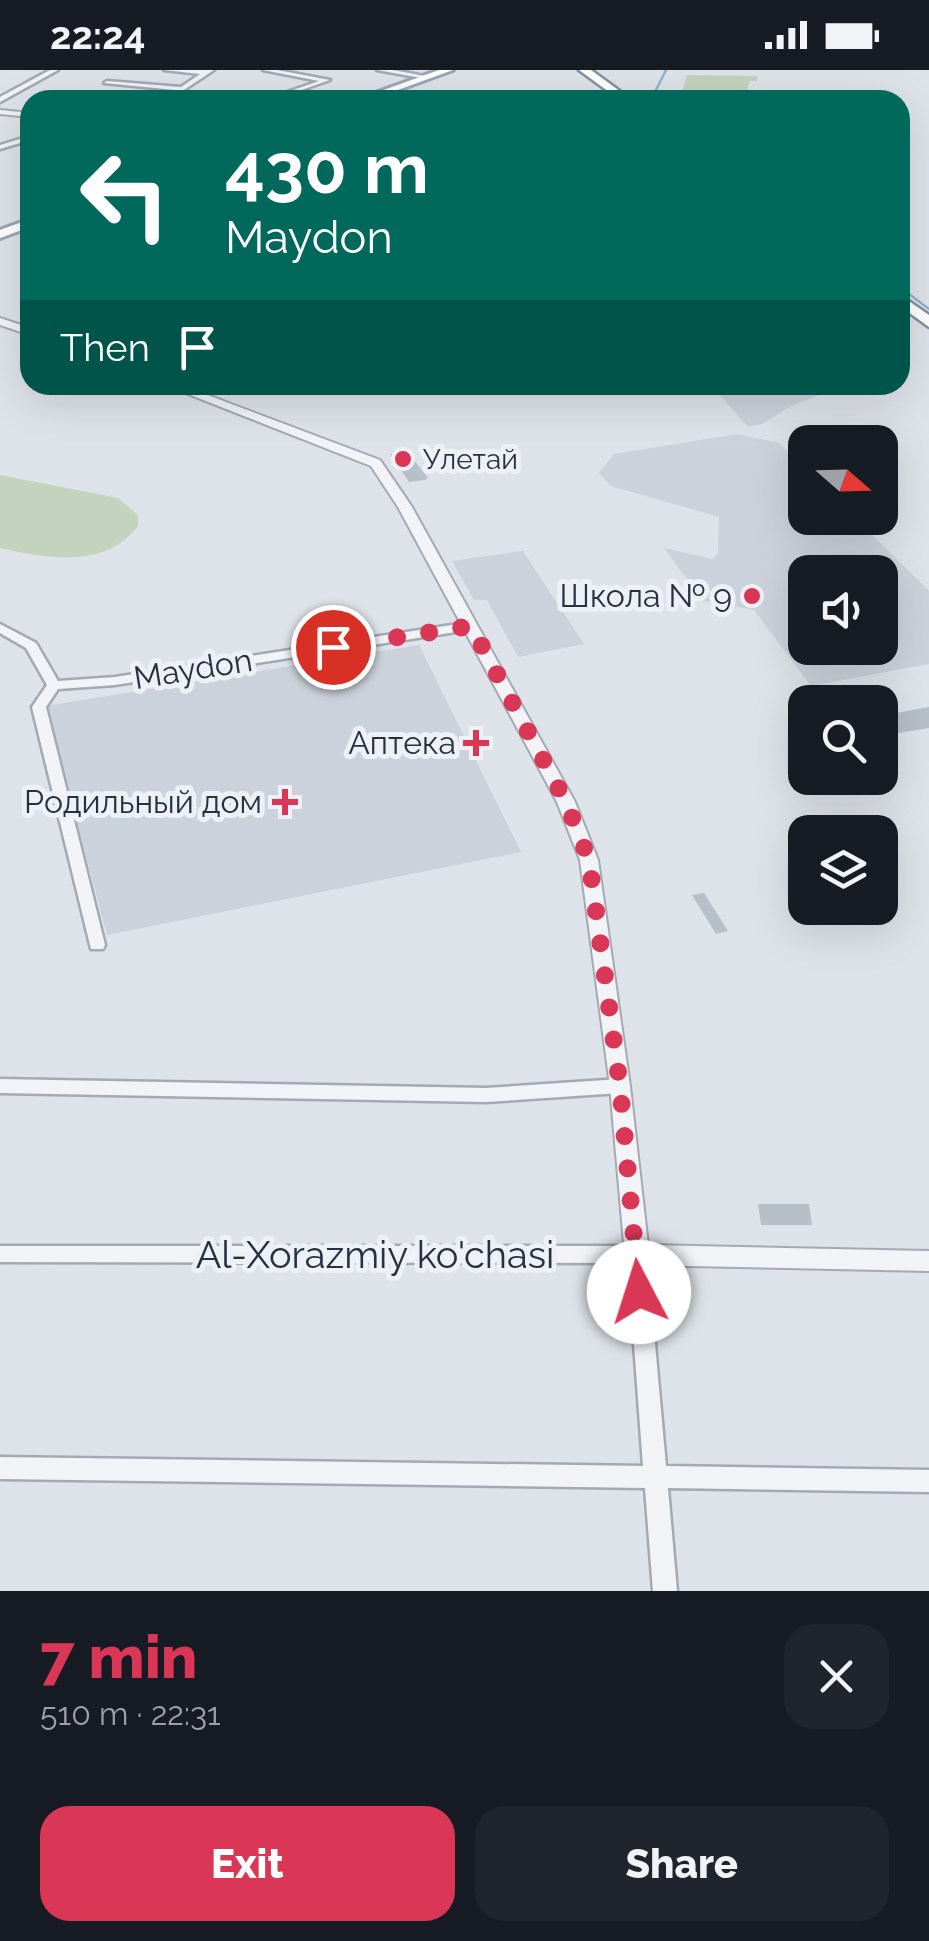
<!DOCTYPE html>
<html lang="en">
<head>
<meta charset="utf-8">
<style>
	body { margin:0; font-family:Raleway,sans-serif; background:#20242c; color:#f1f3f6; height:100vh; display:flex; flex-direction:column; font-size:38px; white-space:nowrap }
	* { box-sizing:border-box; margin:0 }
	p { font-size:32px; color:#9ea1a6 }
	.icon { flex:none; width:55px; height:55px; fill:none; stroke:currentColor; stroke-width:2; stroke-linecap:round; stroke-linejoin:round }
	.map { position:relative; height:1521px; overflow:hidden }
	.details { display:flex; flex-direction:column; background:#171b24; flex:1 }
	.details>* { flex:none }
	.guide { position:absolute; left:20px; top:20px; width:890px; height:305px; border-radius:30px; box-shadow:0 10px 40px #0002; background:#00695c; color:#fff; overflow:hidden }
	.needle { width:65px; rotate:110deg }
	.buttons { position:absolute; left:788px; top:355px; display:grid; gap:20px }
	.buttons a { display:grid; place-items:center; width:110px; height:110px; border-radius:20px; background:#171b24; box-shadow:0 10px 40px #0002; font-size:50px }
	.pin { position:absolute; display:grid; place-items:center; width:85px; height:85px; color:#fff; margin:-42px; border:5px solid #fff; border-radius:50%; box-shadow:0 2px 10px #0007 }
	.me { position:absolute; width:110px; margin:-55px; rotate:355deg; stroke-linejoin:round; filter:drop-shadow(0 0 8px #0008) }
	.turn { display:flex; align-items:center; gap:35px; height:210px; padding:0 40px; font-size:45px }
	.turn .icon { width:130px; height:130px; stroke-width:2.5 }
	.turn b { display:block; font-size:70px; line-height:85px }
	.then { display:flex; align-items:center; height:95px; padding:0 40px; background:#0003; gap:20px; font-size:38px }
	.round { display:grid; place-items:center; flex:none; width:105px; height:105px; border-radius:30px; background:#20242c }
	.summary { display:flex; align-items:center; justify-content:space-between; height:170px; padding:0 40px }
	h1 { font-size:60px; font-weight:800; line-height:75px; color:#da3756 }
	.button { display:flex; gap:20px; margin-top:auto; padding:20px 40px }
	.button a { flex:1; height:115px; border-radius:30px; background:#da3756; color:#fff; font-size:40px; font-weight:800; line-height:115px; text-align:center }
	.button a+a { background:#20242c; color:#f1f3f6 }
	.status { display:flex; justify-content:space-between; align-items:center; height:70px; padding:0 50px; background:#171b24; direction:ltr }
	.status svg { height:28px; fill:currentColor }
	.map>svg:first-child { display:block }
</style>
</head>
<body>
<div class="status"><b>22:24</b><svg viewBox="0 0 49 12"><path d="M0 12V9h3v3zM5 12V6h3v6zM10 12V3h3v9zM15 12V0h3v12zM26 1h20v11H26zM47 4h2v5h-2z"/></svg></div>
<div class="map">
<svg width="929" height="1521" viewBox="0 0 929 1521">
	<rect width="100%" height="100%" fill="#dee3e9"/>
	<path fill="#ccd2db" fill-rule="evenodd" d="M711 315H844L791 336 762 354 748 357Z
		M738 364 779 373 805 399V448H855L929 521V594L811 616 754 540 703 531 664 478 713 489 718 483 719 447 611 416 599 403 614 384ZM805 502H880V578H805Z
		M523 481 549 521 584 574 518 587 487 530H474L452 491Z
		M419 575 521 782 107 865 46 636Z"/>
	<path fill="#c4d3be" d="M687 5 757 6V11H750L744 30H680Z
		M0 405 118 428 138 445V456C105 500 46 488 0 478Z"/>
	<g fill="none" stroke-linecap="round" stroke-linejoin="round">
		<path stroke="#95b2cc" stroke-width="2.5" d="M651 30 666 0
			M900 217 929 239"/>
	</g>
	<path fill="#b7bfc9" d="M407 381 428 408 425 410 409 412 390 384Z
		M929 637V658L880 666V646Z
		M704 823 728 861 716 864 692 825Z
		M758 1134H809L812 1155H761Z"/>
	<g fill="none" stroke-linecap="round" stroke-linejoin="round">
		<g stroke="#a3aab3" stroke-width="5">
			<path id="minor" d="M50 0H58L0 32V27Z
				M164 0H214L169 30H162L175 20 104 13 107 11 181 17 200 4Z
				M263 0H277L330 10 273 30H264L319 11Z
				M377 0H393L430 7 427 9Z
				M70 27 94 28 97 30H72Z
				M30 66V70L0 79V75Z
				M471 552 475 553V559L115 615 58 619 46 637 105 875 103 879H91L32 637 47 615 26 578 0 563V554L36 573 58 611 115 607Z
				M0 1009 486 1018 620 1009 626 1011 629 1016 626 1021 620 1023 486 1032 0 1023Z
				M0 1176H637L644 1179 647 1185 666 1396 929 1400V1422L668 1418 677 1521H653L645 1418 0 1409V1387L643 1396 628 1193 0 1192Z"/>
		</g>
		<g stroke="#a3aab3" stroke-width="4">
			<path id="tertiary" d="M0 40 30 43V47L0 44Z
				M0 248 30 258V265L0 255Z
				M165 315H181L380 390 412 437 575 732 598 790 630 1016 648 1175 929 1181V1201L637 1195 629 1192 625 1185 610 1016 580 790 557 732 398 437 371 396Z"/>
		</g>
		<g stroke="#9ca7b6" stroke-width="6">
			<path id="primary" d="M439 0H453L370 30H356Z
				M30 149V157L0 168V160Z"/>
		</g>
		<g stroke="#8490a1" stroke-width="5">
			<path id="trunk" d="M579 0H591L632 30H620Z
				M900 225 929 245V257L900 236Z"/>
		</g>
		<use href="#minor" fill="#f1f3f7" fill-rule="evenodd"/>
		<use href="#tertiary" fill="#f1f3f7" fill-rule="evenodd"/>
		<use href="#primary" fill="#fff" fill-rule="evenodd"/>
		<use href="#trunk" fill="#fff" fill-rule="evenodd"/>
	</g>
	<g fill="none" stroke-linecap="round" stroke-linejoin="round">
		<path stroke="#da3756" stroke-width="18" stroke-dasharray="0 32.4" d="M333 577 471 556 566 732 589 790 620 1016 639 1222"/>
	</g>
	<g fill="#da3756" stroke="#edf1f6" stroke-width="4">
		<circle cx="403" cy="389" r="10"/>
		<circle cx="752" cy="526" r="10"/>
		<path d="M471 658h10v10h10v10h-10v10h-10v-10h-10v-10h10z"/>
		<path d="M280 717h10v10h10v10h-10v10h-10v-10h-10v-10h10z"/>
	</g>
	<g text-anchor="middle" stroke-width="10" stroke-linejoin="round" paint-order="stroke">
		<g font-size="28" fill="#263141" stroke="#edf1f6" text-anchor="start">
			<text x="423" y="399">Улетай</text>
		</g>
		<g font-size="32" fill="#263141" stroke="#edf1f6" text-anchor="end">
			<text x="732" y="537">Школа № 9</text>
			<text x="456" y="684">Аптека</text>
			<text x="262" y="743">Родильный дом</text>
		</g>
		<g font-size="32" fill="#263141" stroke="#edf1f6">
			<text transform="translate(193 599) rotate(-9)" y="11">Maydon</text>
		</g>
		<g font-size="38" fill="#263141" stroke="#edf1f6">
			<text x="375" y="1198">Al-Xorazmiy ko'chasi</text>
		</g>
	</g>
</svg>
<div class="buttons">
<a><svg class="needle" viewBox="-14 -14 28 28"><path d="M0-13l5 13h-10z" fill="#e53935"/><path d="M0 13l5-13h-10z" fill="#9ea1a6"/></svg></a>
<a><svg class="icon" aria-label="sound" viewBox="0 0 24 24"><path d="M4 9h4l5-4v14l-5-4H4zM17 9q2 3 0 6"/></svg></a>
<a><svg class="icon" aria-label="search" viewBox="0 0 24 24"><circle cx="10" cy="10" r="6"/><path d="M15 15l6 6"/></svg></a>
<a><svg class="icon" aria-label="layers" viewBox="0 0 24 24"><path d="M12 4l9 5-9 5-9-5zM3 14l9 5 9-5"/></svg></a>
</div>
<div class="pin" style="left:333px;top:577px;background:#d93025"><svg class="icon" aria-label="arrive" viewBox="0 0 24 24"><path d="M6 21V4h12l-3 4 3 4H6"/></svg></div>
<svg class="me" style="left:639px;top:1222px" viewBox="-20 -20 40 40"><circle r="19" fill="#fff"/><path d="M0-13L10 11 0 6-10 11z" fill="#da3756"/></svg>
<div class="guide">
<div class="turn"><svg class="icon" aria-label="left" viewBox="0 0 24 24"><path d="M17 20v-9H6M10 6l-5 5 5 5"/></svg><div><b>430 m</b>Maydon</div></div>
<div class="then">Then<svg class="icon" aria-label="arrive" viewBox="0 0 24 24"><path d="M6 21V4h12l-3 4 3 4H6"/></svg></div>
</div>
</div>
<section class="details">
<div class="summary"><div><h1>7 min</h1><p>510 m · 22:31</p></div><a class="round"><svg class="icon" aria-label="close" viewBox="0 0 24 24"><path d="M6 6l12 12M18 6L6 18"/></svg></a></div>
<div class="button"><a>Exit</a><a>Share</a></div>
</section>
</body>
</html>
